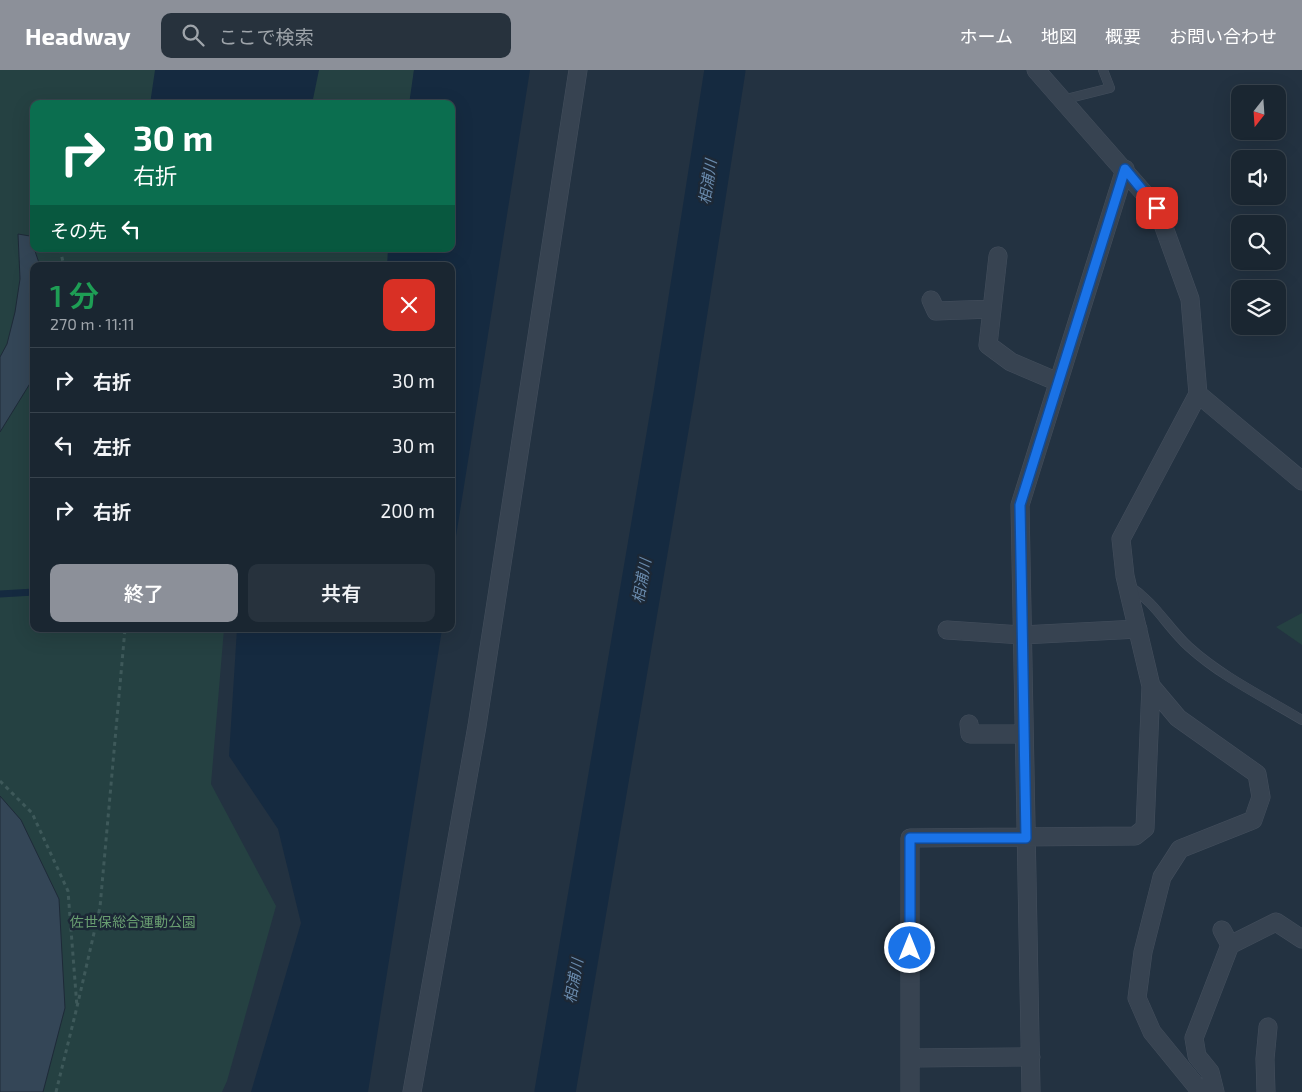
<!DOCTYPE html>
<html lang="ja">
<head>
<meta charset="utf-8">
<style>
	body { margin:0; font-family:"Exo 2","Noto Sans JP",sans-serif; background:#27323d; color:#f1f3f6; height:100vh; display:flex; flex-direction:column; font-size:19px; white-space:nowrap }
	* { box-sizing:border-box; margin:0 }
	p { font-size:16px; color:#9fa5ab }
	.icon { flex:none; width:28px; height:28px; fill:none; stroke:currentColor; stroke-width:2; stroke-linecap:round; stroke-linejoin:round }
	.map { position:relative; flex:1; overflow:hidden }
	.drawer { position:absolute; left:30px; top:192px; width:425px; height:370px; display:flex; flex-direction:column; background:#1a2631; border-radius:10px; box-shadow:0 5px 20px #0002,0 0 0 1px #38434d }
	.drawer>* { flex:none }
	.guide { position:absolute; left:30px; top:30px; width:425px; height:152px; border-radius:10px; box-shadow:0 5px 20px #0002,0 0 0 1px #38434d; background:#0b6e4f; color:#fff; overflow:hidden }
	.needle { width:32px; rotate:197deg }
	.tools { position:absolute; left:1231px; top:15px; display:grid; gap:10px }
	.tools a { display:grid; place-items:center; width:55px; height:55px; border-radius:10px; background:#1a2631; box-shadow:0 5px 20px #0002,0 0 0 1px #38434d; font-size:25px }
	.pin { position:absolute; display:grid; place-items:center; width:42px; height:42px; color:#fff; margin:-21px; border-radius:10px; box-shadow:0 2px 8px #0006 }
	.me { position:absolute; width:55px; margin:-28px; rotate:0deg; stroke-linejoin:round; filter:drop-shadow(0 0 4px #0008) }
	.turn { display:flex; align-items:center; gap:18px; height:105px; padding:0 20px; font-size:22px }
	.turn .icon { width:65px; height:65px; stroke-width:2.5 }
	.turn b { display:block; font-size:35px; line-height:42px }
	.then { display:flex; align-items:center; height:48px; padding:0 20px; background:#0003; gap:10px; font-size:19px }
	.round { display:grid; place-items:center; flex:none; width:52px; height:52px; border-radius:10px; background:#27323d }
	.headline { display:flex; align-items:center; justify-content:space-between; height:85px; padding:0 20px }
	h1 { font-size:30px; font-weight:600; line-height:38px; color:#1e9e55 }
	.primary-button { display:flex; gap:10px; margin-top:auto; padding:10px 20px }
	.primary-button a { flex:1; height:58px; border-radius:10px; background:#8c9099; color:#fff; font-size:20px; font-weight:600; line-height:58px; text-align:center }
	.primary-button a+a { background:#27323d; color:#f1f3f6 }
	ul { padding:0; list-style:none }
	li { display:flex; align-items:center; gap:15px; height:65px; padding:0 20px; border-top:1px solid #38434d }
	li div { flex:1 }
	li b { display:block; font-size:19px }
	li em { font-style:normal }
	header { display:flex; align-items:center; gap:30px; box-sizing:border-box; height:70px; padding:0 25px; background:#8c9099; color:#fff }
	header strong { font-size:24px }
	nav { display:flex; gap:28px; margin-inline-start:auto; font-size:18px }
	.search { width:350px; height:45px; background:#27323d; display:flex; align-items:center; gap:12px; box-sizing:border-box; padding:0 18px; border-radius:10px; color:#9fa5ab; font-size:19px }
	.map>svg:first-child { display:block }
</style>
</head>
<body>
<header>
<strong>Headway</strong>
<div class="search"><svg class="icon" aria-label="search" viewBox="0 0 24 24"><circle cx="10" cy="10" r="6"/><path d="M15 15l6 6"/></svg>ここで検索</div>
<nav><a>ホーム</a><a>地図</a><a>概要</a><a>お問い合わせ</a></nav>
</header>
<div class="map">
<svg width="1302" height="1022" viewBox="0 0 1302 1022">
	<rect width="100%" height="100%" fill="#233241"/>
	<path fill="#254142" d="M0 0H414L410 34H34V179H393L391 196H34V559H224L211 714 276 836 227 1011 222 1022H0Z
		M1302 543V575L1276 557Z"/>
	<path fill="#152a40" d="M155 0H319L312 34H150Z
		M414 0H530L451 498V196H387L388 179H451V34H409Z
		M237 559H442L368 1022H251L301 853 278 759 229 686Z"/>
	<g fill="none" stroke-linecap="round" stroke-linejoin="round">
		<path stroke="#152a40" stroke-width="7" d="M0 524 34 522"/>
		<path stroke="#152a40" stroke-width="41" d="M555 1022 674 324 725 0"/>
	</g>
	<path fill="#344657" stroke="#1e2a38" d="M18 164 30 166 40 196H34V307L0 362V287L7 274 15 242 20 209Z
		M0 726 21 750 59 829 65 938 43 1022H0Z"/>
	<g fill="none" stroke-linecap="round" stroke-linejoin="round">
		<g stroke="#444f5d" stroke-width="10">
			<path id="lane" d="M1062 30 1110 18 1103 0
				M1128 515C1157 534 1166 556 1189 577 1222 607 1264 627 1302 650"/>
		</g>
		<g stroke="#444f5d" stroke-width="19">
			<path id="street" d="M1036 0 1157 138 1190 229 1198 324 1121 469 1125 506 1151 616 1178 648 1257 704 1261 727 1253 750 1180 779 1162 807 1143 882 1137 928 1152 962 1201 1022
				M998 186 988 275 1011 292 1058 312
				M931 230 936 241 992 239
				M1198 324 1302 411
				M947 560 1022 565 1138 559
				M969 654 970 664H1024
				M1230 875 1276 852 1302 869
				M910 988 1031 987
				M412 1022 477 656 578 0
				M910 1022V768L1135 766 1145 758 1151 616
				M1031 1022 1020 435 1125 99
				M1215 1022 1210 1002 1197 986 1194 968 1230 875 1222 860
				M1266 1022 1265 989 1268 957"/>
		</g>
		<path stroke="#3e595a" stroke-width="3" stroke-dasharray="4 4" stroke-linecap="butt" d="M60 179 64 196
			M0 711 32 743 68 821 77 937 100 837 125 559
			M56 1022 77 937"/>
		<use href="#lane" stroke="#374351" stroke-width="9"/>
		<use href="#street" stroke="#374351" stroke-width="18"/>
	</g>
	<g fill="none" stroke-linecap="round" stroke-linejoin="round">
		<g stroke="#114b97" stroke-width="12">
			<path id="route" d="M910 878V768H1026L1020 435 1125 99 1157 138"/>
		</g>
		<use href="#route" stroke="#1a73e8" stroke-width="9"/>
	</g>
	<g text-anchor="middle" stroke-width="5" stroke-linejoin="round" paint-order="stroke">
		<g font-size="14" fill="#699e71" stroke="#1c2836">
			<text x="133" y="857">佐世保総合運動公園</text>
		</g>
		<g font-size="15" font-style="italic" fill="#6a8bad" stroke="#1c2836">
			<text transform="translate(708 112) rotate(-81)" y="5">相浦川</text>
			<text transform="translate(642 511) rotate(-80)" y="5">相浦川</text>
			<text transform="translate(574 911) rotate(-80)" y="5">相浦川</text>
		</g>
	</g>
</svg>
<div class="tools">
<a><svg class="needle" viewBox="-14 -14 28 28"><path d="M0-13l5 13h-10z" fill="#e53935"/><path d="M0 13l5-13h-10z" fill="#9fa5ab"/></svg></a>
<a><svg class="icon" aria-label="sound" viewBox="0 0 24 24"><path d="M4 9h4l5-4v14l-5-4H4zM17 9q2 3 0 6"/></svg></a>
<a><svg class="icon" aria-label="search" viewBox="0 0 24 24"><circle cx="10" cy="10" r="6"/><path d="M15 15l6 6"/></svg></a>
<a><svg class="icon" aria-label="layers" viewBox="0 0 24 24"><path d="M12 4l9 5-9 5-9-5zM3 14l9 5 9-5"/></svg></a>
</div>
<div class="pin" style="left:1157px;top:138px;background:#d93025"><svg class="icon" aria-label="arrive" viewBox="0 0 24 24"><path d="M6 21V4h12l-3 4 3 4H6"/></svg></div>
<svg class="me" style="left:910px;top:878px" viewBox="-20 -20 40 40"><circle r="17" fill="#1a73e8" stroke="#fff" stroke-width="3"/><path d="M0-11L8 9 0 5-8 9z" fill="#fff"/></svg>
<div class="guide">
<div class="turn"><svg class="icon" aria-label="right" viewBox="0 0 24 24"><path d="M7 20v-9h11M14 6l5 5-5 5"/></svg><div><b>30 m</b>右折</div></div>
<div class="then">その先<svg class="icon" aria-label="left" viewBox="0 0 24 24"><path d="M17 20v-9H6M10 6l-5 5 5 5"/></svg></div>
</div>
<section class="drawer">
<div class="headline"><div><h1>1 分</h1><p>270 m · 11:11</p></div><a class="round" style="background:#d93025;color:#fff"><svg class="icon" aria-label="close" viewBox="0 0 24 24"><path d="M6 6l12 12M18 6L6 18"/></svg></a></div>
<ul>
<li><svg class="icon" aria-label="right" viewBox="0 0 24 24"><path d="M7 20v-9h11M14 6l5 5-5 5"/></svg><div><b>右折</b></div><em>30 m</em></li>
<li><svg class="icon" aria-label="left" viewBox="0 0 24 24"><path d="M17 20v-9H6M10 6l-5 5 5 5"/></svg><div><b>左折</b></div><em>30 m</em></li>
<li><svg class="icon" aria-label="right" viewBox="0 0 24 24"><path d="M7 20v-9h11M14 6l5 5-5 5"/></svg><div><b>右折</b></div><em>200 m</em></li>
</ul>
<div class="primary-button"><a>終了</a><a>共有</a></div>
</section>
</div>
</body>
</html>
